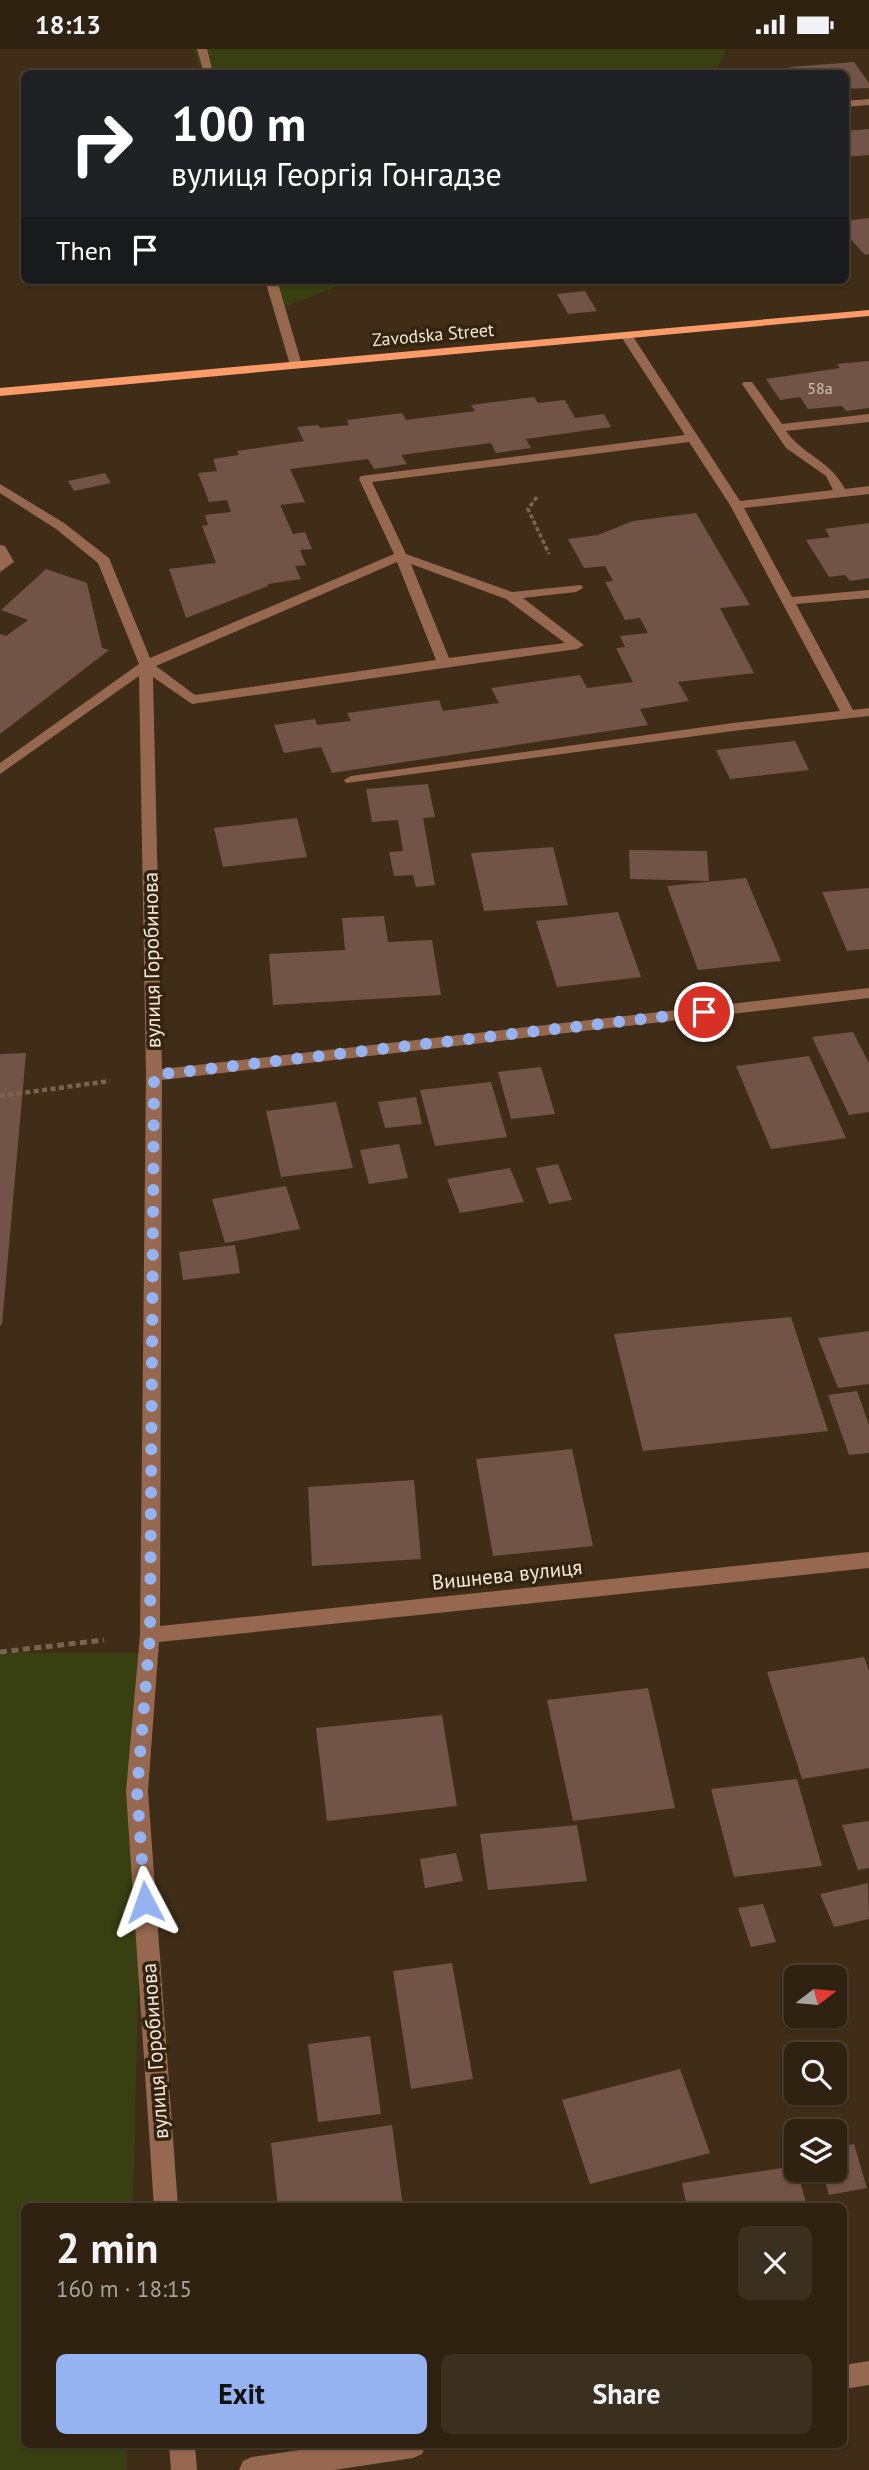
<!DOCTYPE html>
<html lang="en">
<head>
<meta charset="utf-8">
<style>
	body { margin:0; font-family:"PT Sans",sans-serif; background:#3b2f1f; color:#f1f3f6; height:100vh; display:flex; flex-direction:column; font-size:26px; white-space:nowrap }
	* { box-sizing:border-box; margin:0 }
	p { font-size:23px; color:#a7a49f }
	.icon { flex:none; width:38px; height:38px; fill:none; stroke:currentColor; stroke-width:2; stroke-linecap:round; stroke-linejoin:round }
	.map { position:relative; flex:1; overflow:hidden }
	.details { position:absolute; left:21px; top:2154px; width:826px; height:245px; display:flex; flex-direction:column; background:#2f2211; border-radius:10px; box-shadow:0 2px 5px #0004,0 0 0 2px #4a3f31 }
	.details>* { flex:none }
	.hud { position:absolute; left:21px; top:21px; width:828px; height:214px; border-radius:10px; box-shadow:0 2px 5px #0004,0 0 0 2px #4a3f31; background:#202124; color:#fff; overflow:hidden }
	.needle { width:46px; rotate:74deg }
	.controls { position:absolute; left:784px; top:1916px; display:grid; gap:14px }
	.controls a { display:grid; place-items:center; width:63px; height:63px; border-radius:10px; background:#2f2211; box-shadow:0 2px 5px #0004,0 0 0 2px #4a3f31; font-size:35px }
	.pin { position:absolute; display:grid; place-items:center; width:60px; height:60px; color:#fff; margin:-30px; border:4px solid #fff; border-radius:50%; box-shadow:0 2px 7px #0007 }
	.me { position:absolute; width:77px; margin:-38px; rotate:356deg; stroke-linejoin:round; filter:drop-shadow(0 0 5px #0008) }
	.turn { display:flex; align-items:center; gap:24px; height:147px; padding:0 35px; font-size:32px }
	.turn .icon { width:91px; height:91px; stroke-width:2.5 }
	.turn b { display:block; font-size:49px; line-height:60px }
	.then { display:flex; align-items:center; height:66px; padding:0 35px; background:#0003; gap:14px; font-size:26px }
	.round { display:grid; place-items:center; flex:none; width:74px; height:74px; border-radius:10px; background:#3b2f1f }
	.head { display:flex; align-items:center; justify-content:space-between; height:119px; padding:0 35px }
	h1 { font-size:42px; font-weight:800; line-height:52px }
	.primary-button { display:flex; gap:14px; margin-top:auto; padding:14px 35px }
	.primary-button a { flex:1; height:80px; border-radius:10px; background:#95b2f1; color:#111; font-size:28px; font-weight:800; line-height:80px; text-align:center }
	.primary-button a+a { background:#3b2f1f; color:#f1f3f6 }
	.status { display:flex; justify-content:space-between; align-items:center; height:49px; padding:0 35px; background:#2f2211; direction:ltr }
	.status svg { height:19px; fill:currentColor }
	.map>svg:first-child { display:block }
</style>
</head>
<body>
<div class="status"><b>18:13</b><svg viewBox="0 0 49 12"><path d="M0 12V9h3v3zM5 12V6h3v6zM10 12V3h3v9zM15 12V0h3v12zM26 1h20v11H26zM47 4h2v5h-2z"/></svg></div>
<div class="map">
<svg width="869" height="2421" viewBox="0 0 869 2421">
	<rect width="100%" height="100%" fill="#3f2d17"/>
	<path fill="#384011" d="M193 0H726L715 24H202Z
		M275 231H354L284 258Z
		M0 1604H146L133 2158H24V2396H127V2421H0Z"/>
	<path fill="#715447" d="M854 13 869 34V39L845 40V24H795L790 18Z
		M869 80V106L845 108V82Z
		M869 169V205L865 206 845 184V172Z
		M585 242 597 262 568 265 557 245Z
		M869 312V359L846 362 842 357 808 360 800 348 780 351 766 330 840 319 837 315Z
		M534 348 538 354 565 351 575 369 604 365 611 378 526 390 531 399 496 404 491 394 401 406 407 415 374 420 368 410 290 420 305 453 280 456 293 485 305 483 312 500 300 501 306 516 295 517 301 530 268 535V537L186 569 169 520 216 514 202 477 208 476 205 466 231 463 227 451 209 453 198 424 217 422 213 410 239 406 237 402 304 392 297 378 318 376 320 379 349 376 347 371 402 364 406 371 475 362 471 356Z
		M105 424 111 434 74 442 68 432Z
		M696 464 750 556 720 559 754 624 678 633 689 652 640 660 648 676 332 724 321 698 284 704 274 676 315 670 317 676 351 672 347 664 439 651 443 662 499 654 491 639 580 626 587 639 633 633 616 599 625 598 620 587 648 584 640 569 625 571 605 533 613 532 605 517 584 519 568 490 598 486 633 472Z
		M869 474V529L850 532 845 526 829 528 806 491 830 488 825 480Z
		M46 520 87 534 102 599 109 601 0 685V585L6 587 28 571 1 561Z
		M795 692 809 721 730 730 716 701Z
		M428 735 435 768 423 769 435 836 416 838 413 826 394 827 389 803 403 802 398 771 372 773 366 740Z
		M297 769 307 808 223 818 214 779Z
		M553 798 568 856 484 862 471 804Z
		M629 801 707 802 709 832 630 830Z
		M746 829 781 912 698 921 667 837Z
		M869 839V900L847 902 822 843Z
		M618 863 641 928 557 938 536 872Z
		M384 867 388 893 432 891 441 946 273 956 269 905 345 901 342 869Z
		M853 983 869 1014V1063L849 1066 812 988Z
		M26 1004 2 1276H0V1005Z
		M809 1007 846 1089 771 1100 736 1017Z
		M541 1018 555 1065 511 1070 498 1023Z
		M491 1033 507 1088 435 1097 420 1041Z
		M416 1048 422 1075 385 1079 378 1053Z
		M336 1053 353 1119 281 1128 266 1062Z
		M399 1095 408 1129 369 1135 360 1101Z
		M558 1115 572 1151 549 1155 536 1119Z
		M510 1119 524 1153 460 1164 447 1130Z
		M286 1137 300 1180 225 1194 212 1150Z
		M235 1196 240 1224 183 1231 179 1203Z
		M791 1268 828 1382 643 1402 614 1285Z
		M869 1282V1335L838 1339 818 1289Z
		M857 1342 869 1376V1404L849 1406 828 1346Z
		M572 1400 593 1497 493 1507 476 1410Z
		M414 1431 421 1510 312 1517 308 1438Z
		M864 1608 869 1622V1719L802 1730 767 1623Z
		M648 1639 675 1759 573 1772 547 1651Z
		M442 1666 457 1757 327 1772 316 1679Z
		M797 1730 822 1817 734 1828 711 1740Z
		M869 1772V1819L858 1821 842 1776Z
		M577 1776 587 1832 488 1841 480 1785Z
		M456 1804 463 1832 425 1839 420 1810Z
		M868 1834 869 1870 834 1878 820 1845Z
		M763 1855 776 1893 751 1898 738 1859Z
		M452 1914 473 2030 411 2040 393 1922Z
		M370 1987 381 2065 318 2073 308 1995Z
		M680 2020 710 2104 590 2135 562 2051Z
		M392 2076 403 2158H278L271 2094Z
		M854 2095 867 2139 829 2146 822 2121H835V2099Z
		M796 2117 807 2158H687L682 2134Z"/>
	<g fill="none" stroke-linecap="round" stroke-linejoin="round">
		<path stroke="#756552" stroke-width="3.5" stroke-dasharray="4.5 2.5" stroke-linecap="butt" d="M537 448 528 460 549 505"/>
		<path stroke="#756552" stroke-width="4.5" stroke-dasharray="5 3.5" stroke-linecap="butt" d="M0 1047 110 1032"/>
		<path stroke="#756552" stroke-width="5" stroke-dasharray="7 4.5" stroke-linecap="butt" d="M0 1603 104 1591"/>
		<path fill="#966850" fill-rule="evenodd" d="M197 0H207L213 24H204Z
			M869 50V56L845 58V52Z
			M265 231H277L302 316 300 318 290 316Z
			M626 283 632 286 740 452 833 441 826 427 786 399 742 335 744 333H752L782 375 869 365V373L786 382C804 407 830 411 845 440L869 437V445L744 459 792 548 869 541V549L796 555 853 661 869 659V667L733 682 346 734 344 731 351 727 733 674 840 662 730 456 689 393 372 433 406 505 512 543 581 536 583 539 576 543 523 549 584 596 577 600 192 655 153 628 162 1020 869 939V949L162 1031 160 1577 869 1503V1519L159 1593 148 1742 178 2158H154L126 1742 140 1586 146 1026 139 627 0 725V714L139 615 98 514 56 480 0 444V435L64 474 109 509 150 609 394 505 359 430 361 427 685 386 620 286ZM397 513 436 611 195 646 156 617ZM411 515 506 550 565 594 449 609Z
			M0 496 5 497 14 513 0 523Z
			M869 2312V2336L844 2340V2316Z
			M169 2396H195L197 2421H171Z
			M333 2396H426L422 2405 413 2409 334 2421H239L243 2412 252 2408Z"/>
		<path fill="#fa9b69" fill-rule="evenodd" d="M869 261V267L0 347V339Z"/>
	</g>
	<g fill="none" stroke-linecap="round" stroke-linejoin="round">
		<path stroke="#95b2f1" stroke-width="12" stroke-dasharray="0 21.6" d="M145 1853 137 1742 150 1586 154 1026 704 963"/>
	</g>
	<g text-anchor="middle" stroke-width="7" stroke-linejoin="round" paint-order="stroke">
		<g font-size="16" fill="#d2c2b5">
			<text x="820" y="345">58а</text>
		</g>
		<g font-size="18" fill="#f3e7da" stroke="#34230d">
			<text transform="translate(433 286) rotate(-5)" y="6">Zavodska Street</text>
		</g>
		<g font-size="21" fill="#f3e7da" stroke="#34230d">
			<text transform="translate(152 911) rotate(-91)" y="7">вулиця Горобинова</text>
			<text transform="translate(507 1526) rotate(-6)" y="7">Вишнева вулиця</text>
			<text transform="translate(155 2002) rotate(-94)" y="7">вулиця Горобинова</text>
		</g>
	</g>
</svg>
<div class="controls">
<a><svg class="needle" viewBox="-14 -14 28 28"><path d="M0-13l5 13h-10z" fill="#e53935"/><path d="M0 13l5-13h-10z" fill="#a7a49f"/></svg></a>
<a><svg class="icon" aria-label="search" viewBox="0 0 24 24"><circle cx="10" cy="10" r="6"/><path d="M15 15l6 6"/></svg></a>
<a><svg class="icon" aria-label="layers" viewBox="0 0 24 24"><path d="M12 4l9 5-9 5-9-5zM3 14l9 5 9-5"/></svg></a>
</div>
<div class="pin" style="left:704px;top:963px;background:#d93025"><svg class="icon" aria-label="arrive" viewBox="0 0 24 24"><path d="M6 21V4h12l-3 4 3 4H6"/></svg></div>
<svg class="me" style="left:145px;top:1853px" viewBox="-20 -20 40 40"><path d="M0-17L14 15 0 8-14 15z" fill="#95b2f1" stroke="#fff" stroke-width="4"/></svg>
<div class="hud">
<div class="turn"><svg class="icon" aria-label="right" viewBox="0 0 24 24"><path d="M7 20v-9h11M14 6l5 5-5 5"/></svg><div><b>100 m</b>вулиця Георгія Гонгадзе</div></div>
<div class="then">Then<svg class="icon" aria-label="arrive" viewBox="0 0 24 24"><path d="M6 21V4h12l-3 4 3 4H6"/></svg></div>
</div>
<section class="details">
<div class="head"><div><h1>2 min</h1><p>160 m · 18:15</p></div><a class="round"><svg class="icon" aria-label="close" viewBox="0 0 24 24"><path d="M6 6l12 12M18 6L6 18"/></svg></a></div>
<div class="primary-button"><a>Exit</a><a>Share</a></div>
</section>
</div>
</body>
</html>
